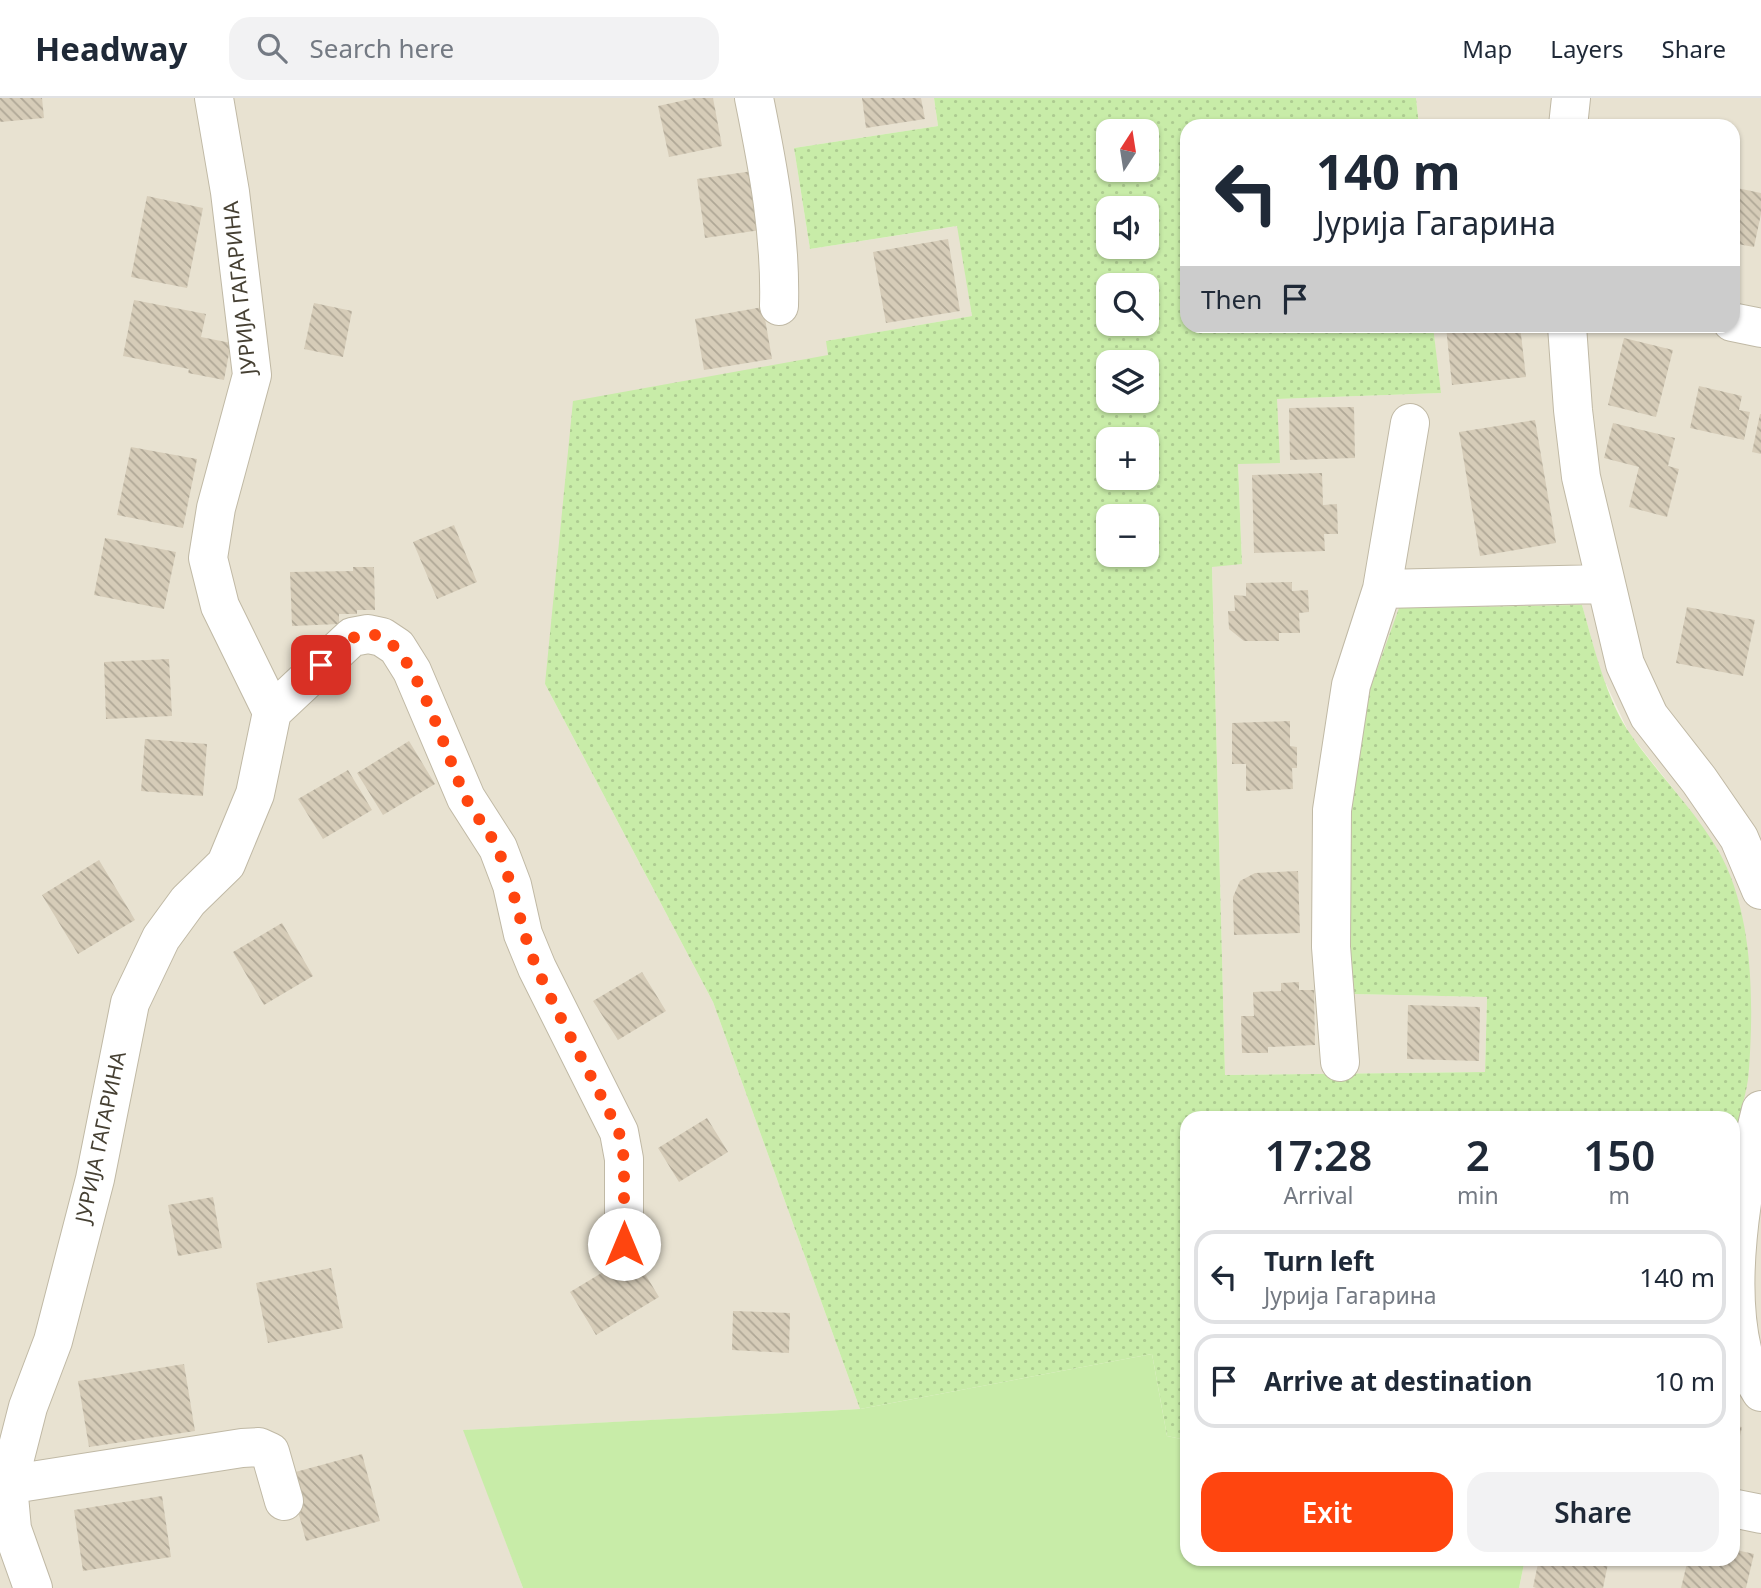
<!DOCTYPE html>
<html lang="en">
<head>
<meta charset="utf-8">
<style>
	body { margin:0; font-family:"Noto Sans",sans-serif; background:#f2f2f3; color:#1f2937; height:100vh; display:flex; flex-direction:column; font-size:26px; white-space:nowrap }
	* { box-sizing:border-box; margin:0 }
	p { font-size:23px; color:#747a83 }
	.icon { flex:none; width:38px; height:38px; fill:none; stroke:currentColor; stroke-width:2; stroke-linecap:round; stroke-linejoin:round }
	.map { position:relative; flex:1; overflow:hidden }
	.details { position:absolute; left:1180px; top:1013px; width:560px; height:455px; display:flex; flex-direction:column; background:#fff; border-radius:21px; box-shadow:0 2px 5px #0004 }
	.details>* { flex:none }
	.top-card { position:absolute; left:1180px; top:21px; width:560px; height:214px; border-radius:21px; box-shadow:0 2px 5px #0004; background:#fff; color:#1f2937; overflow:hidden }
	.needle { width:46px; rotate:12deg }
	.buttons { position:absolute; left:1096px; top:21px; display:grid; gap:14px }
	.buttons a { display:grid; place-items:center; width:63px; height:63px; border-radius:14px; background:#fff; box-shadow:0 2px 5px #0004; font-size:35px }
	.pin { position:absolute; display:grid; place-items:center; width:60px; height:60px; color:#fff; margin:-30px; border-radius:14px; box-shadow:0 4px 10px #0006 }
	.me { position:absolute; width:77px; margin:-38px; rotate:0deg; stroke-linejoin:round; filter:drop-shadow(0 0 5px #0008) }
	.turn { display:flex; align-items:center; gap:24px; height:147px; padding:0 21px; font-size:32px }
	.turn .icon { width:91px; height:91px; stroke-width:2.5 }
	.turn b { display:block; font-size:49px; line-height:60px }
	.then { display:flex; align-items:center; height:66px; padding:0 21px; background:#0003; gap:14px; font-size:26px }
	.eta { display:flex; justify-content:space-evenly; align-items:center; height:119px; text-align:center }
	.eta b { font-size:42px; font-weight:600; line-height:49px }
	.primary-button { display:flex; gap:14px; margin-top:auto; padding:14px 21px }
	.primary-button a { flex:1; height:80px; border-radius:21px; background:#ff450f; color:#fff; font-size:28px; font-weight:600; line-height:80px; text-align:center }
	.primary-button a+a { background:#f2f2f3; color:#1f2937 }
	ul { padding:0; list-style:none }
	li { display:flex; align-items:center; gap:21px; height:94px; margin:0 14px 10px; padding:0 7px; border:4px solid #e0e1e3; border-radius:21px }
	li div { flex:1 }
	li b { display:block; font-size:26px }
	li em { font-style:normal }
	header { display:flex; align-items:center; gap:42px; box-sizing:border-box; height:98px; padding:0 35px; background:#fff; border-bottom:2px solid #e0e1e3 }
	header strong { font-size:33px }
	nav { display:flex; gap:38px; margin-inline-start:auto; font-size:24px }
	.search { width:490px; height:63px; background:#f2f2f3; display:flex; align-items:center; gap:18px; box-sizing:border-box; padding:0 24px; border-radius:21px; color:#747a83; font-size:26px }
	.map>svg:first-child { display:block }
</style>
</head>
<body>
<header>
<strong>Headway</strong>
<div class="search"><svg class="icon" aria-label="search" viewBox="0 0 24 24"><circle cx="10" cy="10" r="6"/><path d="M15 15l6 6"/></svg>Search here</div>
<nav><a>Map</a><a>Layers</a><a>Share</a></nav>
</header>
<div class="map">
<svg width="1761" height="1490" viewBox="0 0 1761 1490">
	<defs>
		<pattern id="grass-dots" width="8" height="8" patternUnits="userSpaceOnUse" patternTransform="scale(1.75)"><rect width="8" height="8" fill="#c8eca8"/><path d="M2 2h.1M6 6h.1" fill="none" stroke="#adcb91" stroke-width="1.8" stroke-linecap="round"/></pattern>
		<pattern id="building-back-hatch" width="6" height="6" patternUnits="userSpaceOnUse" patternTransform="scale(1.75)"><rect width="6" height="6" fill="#d6ccb8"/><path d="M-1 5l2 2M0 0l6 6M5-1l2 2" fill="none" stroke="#afa796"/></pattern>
	</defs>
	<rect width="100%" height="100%" fill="#f4f0e3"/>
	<path fill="#e8e2d1" d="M0 0H934L938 28 794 50 810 151 958 128 972 218 827 243 828 257 545 586 713 904 860 1311 464 1332 523 1490H0Z
		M1416 0H1761V1490H1519L1525 1461H1732V1043L1749 973 1718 752 1683 703 1629 635 1601 575 1582 507 1353 896 1487 899 1485 974 1225 977 1212 468 1242 465 1238 366 1277 301 1440 295 1433 228H1732V28H1419Z"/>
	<path fill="url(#grass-dots)" fill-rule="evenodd" d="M934 0H1416L1419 28H1186V228H1433L1441 295 1277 301 1280 365 1238 366 1242 466 1212 469 1225 977 1485 974 1487 899 1352 896 1349 848 1351 714 1370 591 1399 510 1582 507C1594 548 1606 602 1631 637 1658 676 1693 710 1718 752 1753 813 1754 901 1749 971 1748 994 1738 1020 1733 1043L1732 1020H1186V1342L1167 1338 1152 1256 860 1311 713 904 545 586 573 303 828 257 826 243 972 218 957 128 810 151 794 50 938 28ZM1108 33H1146V72H1108ZM1108 110H1146V149H1108ZM1108 187H1146V226H1108ZM1108 264H1146V303H1108ZM1108 341H1146V380H1108ZM1108 418H1146V457H1108Z"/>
	<path fill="#c8eca8" d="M1152 1256 1167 1338 1186 1342V1461H1525L1519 1490H523L463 1332 860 1311Z"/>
	<path fill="url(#building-back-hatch)" d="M0 0H42L44 20 0 24Z
		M695 0H713L722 48 669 59 658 8Z
		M862 0H921L925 21 866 30Z
		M753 73 761 132 705 140 697 81Z
		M1732 89 1761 95V116L1754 149 1732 145Z
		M147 98 203 110 187 190 131 179Z
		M948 141 960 213 886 225 873 154Z
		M134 202 206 216 201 239 231 245 224 282 188 275 189 271 123 258Z
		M314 205 352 213 343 259 304 251Z
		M763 209 772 261 704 272 695 221Z
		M1455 228H1520L1526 279 1452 287 1446 229Z
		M1624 240 1673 252 1656 319 1608 307Z
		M1699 288 1742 298 1739 312 1750 314 1744 342 1690 330Z
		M1354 309 1355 360 1290 362 1289 310Z
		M1760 316H1761V356L1752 354Z
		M1535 322 1556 445 1480 458 1459 334Z
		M1613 325 1675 340 1668 368 1679 371 1667 419 1629 409 1639 369 1604 360Z
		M131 349 197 361 183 430 117 417Z
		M1322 375 1323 407 1337 406 1338 436H1324L1325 453 1254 455 1252 377Z
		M454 427 477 484 437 501 413 444Z
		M105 440 176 454 164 511 94 497Z
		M353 469H374L375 512H357V516H339V526L292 528 290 474 353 473Z
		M1292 484V493L1308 492 1309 514 1299 515 1300 535H1279V543H1244L1229 531 1228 513H1235L1234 497 1246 498V485Z
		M1687 509 1755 522 1743 578 1676 565Z
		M169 561 172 618 106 621 104 564Z
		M1290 623V648L1297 649V670H1292L1293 691 1246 693V666H1232V625Z
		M145 641 207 646 203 698 141 693Z
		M409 643 435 686 383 717 357 675Z
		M348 672 372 712 323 741 298 701Z
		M99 762 135 822 78 856 42 797Z
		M1298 773 1300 835 1234 837 1233 799 1240 783 1255 775Z
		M282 825 313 878 264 907 233 854Z
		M642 874 666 913 618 942 593 903Z
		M1299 884V892H1314L1315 947 1268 949V955H1242L1241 918H1254L1253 894 1281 893V885Z
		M1408 907 1480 909 1479 963 1407 961Z
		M707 1020 728 1054 679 1084 658 1050Z
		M213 1099 222 1150 178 1158 168 1107Z
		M633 1156 659 1199 596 1237 570 1194Z
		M331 1170 343 1230 268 1245 256 1185Z
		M733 1213 790 1215 789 1255 732 1252Z
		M184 1266 195 1333 89 1349 78 1283Z
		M1732 1327 1742 1329 1734 1365H1732Z
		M362 1356 380 1423 306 1443 288 1376Z
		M162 1398 171 1459 83 1473 74 1412Z
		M1732 1451 1754 1456 1746 1490H1681L1688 1461H1732Z
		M1539 1461H1609L1603 1490H1536L1533 1489Z"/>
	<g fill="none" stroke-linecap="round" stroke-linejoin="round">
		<g stroke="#c0b9a5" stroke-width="40">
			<path id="minor" d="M754 0C768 69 781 137 779 208
				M1568 28 1571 0
				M1732 224 1761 230
				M1567 228 1573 312 1581 379 1625 566 1649 618 1699 682 1739 740 1761 792
				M1382 491 1606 486
				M272 614 352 539 368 536 382 539 397 549 412 573 466 700 498 750 512 787 523 836 537 870 619 1034 624 1061V1146
				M1340 964 1331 849 1332 712 1351 587 1382 491 1410 325
				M1761 1012C1742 1086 1723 1193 1746 1266 1749 1276 1756 1285 1761 1294
				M0 1388 242 1350 259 1349 270 1354 284 1403
				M1732 1410 1761 1416
				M33 1490 12 1431 8 1387 28 1309 53 1243 95 1081 130 905 161 840 188 803 226 766 255 696 272 614 220 508 208 460 216 410 252 277 230 94 214 0"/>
		</g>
		<use href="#minor" stroke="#fff" stroke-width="38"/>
	</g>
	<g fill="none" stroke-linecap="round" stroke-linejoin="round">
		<path stroke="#ff450f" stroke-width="12" stroke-dasharray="0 21.6" d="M321 567C338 550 357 527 383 540 417 556 448 662 465 698 474 717 490 733 498 752 515 790 520 830 536 868 561 924 592 978 619 1034L624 1061V1146"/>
	</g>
	<g text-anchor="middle" stroke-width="5" stroke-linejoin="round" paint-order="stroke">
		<g font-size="21" fill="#464033" stroke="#fff">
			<text transform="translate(240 190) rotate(-96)" y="7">ЈУРИЈА ГАГАРИНА</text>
			<text transform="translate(101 1039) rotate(-78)" y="7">ЈУРИЈА ГАГАРИНА</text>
		</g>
	</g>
</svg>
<div class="buttons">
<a><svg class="needle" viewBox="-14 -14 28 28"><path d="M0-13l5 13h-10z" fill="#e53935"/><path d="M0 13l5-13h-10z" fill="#747a83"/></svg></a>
<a><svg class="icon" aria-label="sound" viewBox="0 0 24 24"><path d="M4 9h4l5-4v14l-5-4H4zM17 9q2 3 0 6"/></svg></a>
<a><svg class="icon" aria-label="search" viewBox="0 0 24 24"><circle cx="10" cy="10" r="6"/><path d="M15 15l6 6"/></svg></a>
<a><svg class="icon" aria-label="layers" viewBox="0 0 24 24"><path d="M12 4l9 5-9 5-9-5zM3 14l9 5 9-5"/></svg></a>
<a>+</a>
<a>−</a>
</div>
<div class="pin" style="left:321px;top:567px;background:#d93025"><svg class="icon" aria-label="arrive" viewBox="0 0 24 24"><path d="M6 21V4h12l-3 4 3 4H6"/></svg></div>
<svg class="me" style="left:624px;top:1146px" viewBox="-20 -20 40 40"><circle r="19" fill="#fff"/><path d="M0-13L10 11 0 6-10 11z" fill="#ff450f"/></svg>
<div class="top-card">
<div class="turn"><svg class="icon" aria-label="left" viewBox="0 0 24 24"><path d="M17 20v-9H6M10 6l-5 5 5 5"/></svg><div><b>140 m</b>Јурија Гагарина</div></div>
<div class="then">Then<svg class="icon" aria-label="arrive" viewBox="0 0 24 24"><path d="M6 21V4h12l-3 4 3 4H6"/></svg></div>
</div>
<section class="details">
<div class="eta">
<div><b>17:28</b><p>Arrival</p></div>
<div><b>2</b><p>min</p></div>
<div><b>150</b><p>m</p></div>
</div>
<ul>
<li><svg class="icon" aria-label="left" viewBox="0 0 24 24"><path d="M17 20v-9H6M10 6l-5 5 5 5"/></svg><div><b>Turn left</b><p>Јурија Гагарина</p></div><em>140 m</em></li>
<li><svg class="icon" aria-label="arrive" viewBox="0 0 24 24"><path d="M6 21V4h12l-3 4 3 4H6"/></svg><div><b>Arrive at destination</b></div><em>10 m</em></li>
</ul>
<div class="primary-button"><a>Exit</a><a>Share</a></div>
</section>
</div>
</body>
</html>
